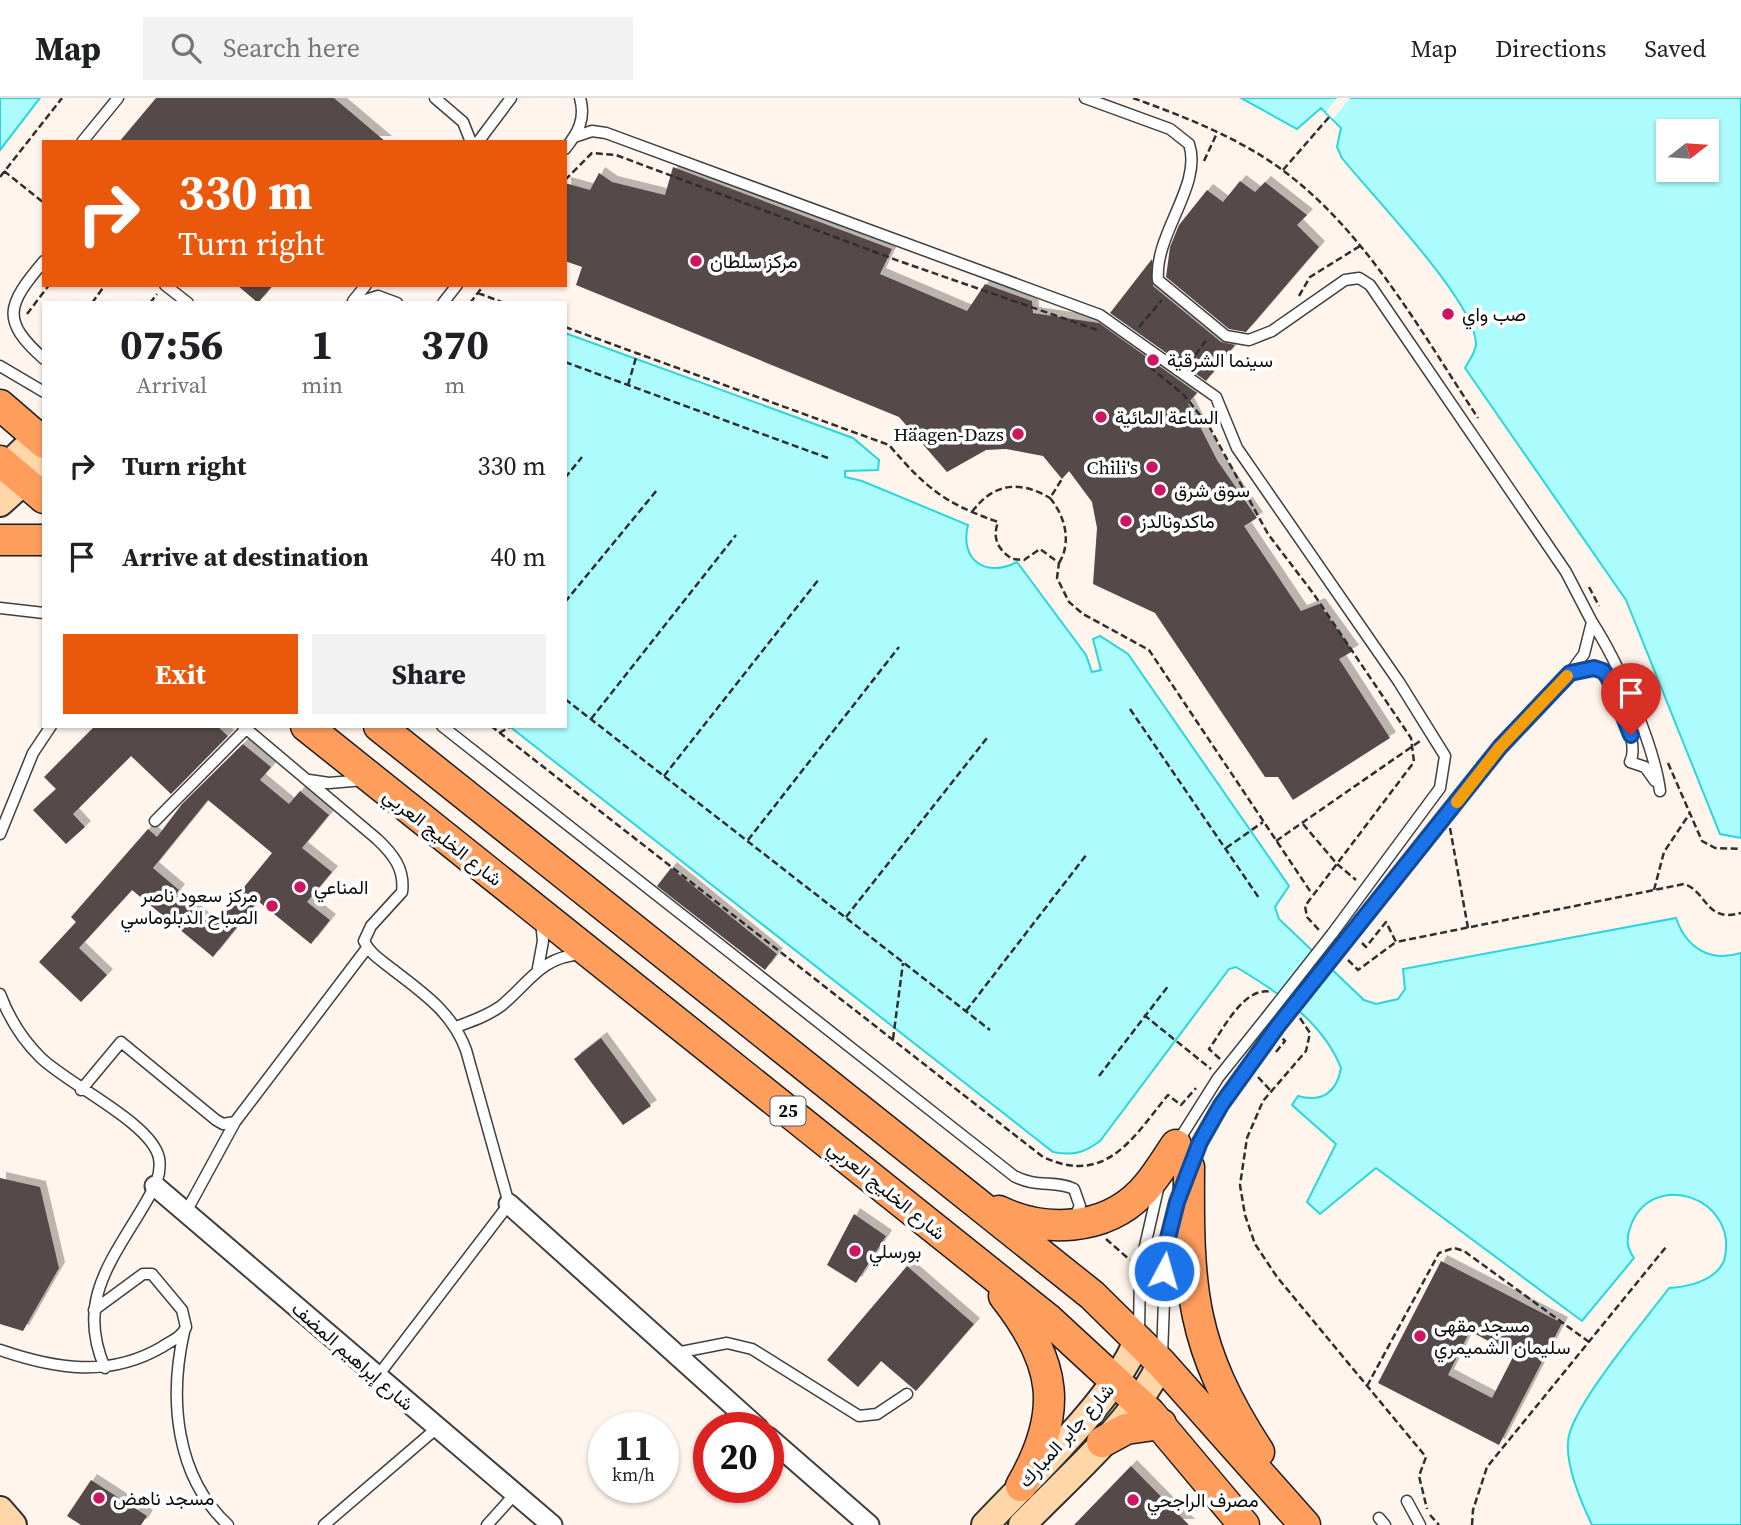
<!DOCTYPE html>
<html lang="en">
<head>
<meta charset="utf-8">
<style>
	body { margin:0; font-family:"Source Serif 4",Vazirmatn,serif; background:#f2f2f2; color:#202124; height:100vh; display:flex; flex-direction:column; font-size:26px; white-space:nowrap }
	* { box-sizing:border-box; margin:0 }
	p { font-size:23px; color:#757577 }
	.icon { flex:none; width:38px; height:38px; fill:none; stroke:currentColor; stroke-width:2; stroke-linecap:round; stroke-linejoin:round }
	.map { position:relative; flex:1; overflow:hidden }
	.panel { position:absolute; left:42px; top:203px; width:525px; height:427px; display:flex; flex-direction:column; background:#fff; border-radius:0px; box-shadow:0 2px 5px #0004 }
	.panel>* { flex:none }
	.top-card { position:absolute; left:42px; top:42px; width:525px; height:147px; border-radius:0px; box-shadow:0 2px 5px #0004; background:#ea580c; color:#fff; overflow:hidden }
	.needle { width:46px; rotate:73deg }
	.controls { position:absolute; left:1656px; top:21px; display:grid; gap:14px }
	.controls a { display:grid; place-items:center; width:63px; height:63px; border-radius:0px; background:#fff; box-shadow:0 2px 5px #0004; font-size:35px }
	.speed { position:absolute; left:588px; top:1314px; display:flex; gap:14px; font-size:35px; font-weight:700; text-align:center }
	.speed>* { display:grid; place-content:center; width:91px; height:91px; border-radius:50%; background:#fff; box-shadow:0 2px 5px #0004; line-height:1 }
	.speed small { font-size:18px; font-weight:400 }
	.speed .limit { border:10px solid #d22; background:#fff; color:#111 }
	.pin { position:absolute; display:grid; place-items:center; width:60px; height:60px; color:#fff; margin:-72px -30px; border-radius:50% 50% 50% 0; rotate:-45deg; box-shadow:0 0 7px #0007 }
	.pin .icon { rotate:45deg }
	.me { position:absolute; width:77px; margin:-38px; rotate:6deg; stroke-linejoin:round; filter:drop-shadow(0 0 5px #0008) }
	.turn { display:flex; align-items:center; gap:24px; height:147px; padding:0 21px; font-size:32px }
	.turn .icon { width:91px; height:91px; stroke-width:2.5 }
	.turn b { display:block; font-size:49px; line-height:60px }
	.eta { display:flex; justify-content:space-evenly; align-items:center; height:119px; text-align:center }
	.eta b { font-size:42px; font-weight:700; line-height:49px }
	.cta { display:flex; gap:14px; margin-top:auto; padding:14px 21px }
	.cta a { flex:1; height:80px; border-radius:0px; background:#ea580c; color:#fff; font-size:28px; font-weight:700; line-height:80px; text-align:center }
	.cta a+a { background:#f2f2f2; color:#202124 }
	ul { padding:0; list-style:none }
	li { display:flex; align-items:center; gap:21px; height:91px; padding:0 21px }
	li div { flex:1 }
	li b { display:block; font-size:26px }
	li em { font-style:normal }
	header { display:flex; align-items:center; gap:42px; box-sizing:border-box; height:98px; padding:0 35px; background:#fff; border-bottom:2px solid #e0e0e0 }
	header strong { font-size:33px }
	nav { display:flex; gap:38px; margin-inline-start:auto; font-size:24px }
	.search { width:490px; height:63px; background:#f2f2f2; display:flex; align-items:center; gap:18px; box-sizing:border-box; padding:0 24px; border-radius:0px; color:#757577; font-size:26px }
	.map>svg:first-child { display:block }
</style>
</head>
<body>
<header>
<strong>Map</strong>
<div class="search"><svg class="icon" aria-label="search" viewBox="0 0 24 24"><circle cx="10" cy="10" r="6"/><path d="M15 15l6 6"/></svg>Search here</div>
<nav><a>Map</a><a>Directions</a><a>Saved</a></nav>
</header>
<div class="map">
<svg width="1741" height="1427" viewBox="0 0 1741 1427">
	<defs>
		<filter id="shadow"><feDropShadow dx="6" dy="-6" stdDeviation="0" flood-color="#0004"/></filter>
	</defs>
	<rect width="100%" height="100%" fill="#fff5ed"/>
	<path fill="#acfcfd" stroke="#2bd5dc" stroke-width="2" fill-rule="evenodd" d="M0 0H40L0 52Z
		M1241 0H1741V740L1720 736 1626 502 1465 270C1468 264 1476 254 1476 246 1476 204 1371 97 1342 60L1337 49 1341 30 1321 10 1297 31ZM1668 33H1706V72H1668Z
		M565 235 853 340 879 362 878 372 845 373V379L862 383 968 427C959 463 987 480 1017 464L1086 557 1092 574 1101 572 1093 541 1100 538 1128 556 1289 788 1275 809 1279 821 1364 902 1376 906 1398 901 1405 891 1403 871 1676 820C1686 849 1709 865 1741 855V1427H1592C1581 1404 1566 1370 1568 1344 1569 1311 1647 1220 1669 1190 1688 1189 1715 1183 1724 1163 1741 1099 1650 1069 1630 1130 1626 1142 1627 1150 1634 1160L1582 1223 1376 1070 1320 1116 1307 1104 1336 1046 1292 1007 1298 998C1322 1005 1337 994 1341 970 1323 924 1278 894 1236 869L1229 871 1100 1043C1084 1055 1073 1058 1053 1054L509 628H565Z"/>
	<path fill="#fff5ed" d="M1337 0H1350L1333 21 1326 14Z"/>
	<path fill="#574948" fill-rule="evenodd" filter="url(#shadow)" d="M156 0H334L386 44H119Z
		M673 69 892 151 880 176 967 213 985 186 1032 203 1033 215 1099 225 1197 295 1188 305 1217 362 1257 420 1244 428 1301 513 1319 506 1353 553 1339 561 1390 640 1293 702 1278 679H1265L1155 515 1093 486 1097 430 1092 404 1069 373 1062 381 1043 358 1006 351 986 352 947 374 899 319 576 187 582 169 565 163V85L590 92 599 75 612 84 665 97Z
		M1240 83 1255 94 1265 84 1307 117 1297 127 1319 149 1246 234 1229 231 1166 179 1170 149 1179 127 1207 92 1223 104Z
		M1152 161 1153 188 1221 244 1235 247 1206 283 1110 215Z
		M237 187H273L258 205Z
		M95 628H217L228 638 171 696 131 658 73 716 85 729 66 746 33 712 56 691 44 679Z
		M243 646 271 669 260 682 289 706 300 693 329 717 302 750 332 774 307 804 330 822 311 846 258 803 213 859 132 792 79 850 107 877 81 904 39 864 76 824 71 819 148 731 157 739 182 706ZM208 702 272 755 212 828 175 797 179 792 153 770Z
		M671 770 777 856 765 872 657 788Z
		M601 940 651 1008 623 1027 574 961Z
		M0 1080 40 1089 59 1170 23 1233 0 1226Z
		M854 1116 886 1138 856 1185 827 1167Z
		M1441 1163 1562 1225 1499 1347 1378 1285ZM1470 1233 1514 1257 1492 1300 1448 1277Z
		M907 1168 974 1226 916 1293 881 1263 858 1289 827 1262Z
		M1131 1368 1189 1427H1074Z
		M91 1382 147 1418 141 1427H81L67 1418Z"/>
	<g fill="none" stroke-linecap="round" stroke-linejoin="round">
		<g stroke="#404040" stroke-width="13">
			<path id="service" d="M435 0 463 24 471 44
				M1085 0 1170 31 1189 46C1203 87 1154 136 1158 182L1226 238 1249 242 1272 233 1345 182 1359 180 1370 187 1566 474 1592 524 1584 556 1570 575 1500 649 1344 846
				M574 39 592 33 606 35 1100 217 1216 299 1237 350 1399 584 1445 658 1440 690 1332 836
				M82 44 118 0
				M478 44 511 0
				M565 51C578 35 586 21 580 0
				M44 163C7 207 0 222 44 261
				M165 187 188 205
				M353 203 366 187
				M356 205 378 198 397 205
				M443 205 457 187
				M0 268 44 294
				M0 510 44 515
				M1592 524C1618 564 1654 646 1660 693
				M1570 575 1589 570 1605 576C1617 593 1640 646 1630 664L1645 669 1655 683
				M243 628 377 741C393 756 405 771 402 794L371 828 364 843C370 856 381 862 392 871 423 895 452 914 466 952L509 1106 377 1279
				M442 628 1014 1078C1036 1090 1056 1082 1074 1091L1080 1108 1073 1122
				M309 682 329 685 364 682
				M155 723 246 631
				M0 736 33 655 51 628
				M538 870 543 843 541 823
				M0 896C9 920 22 941 40 959 67 986 152 1025 159 1060 162 1077 154 1090 146 1104 113 1161 75 1202 105 1270
				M456 929C472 923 487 918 501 908 530 884 540 859 582 856
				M81 992 121 944 216 1022 223 1026 235 1024 367 850
				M1177 1045 1218 980 1266 920
				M1190 1066 1221 1007 1277 929
				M186 1114 235 1024
				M184 1234C169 1300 175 1378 228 1427
				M1139 1235 1140 1170 1158 1091
				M0 1252C55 1271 109 1280 162 1249 171 1243 182 1239 186 1229L182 1212 152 1176H143L94 1212
				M676 1255 727 1245 752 1251 859 1318 877 1316 907 1296
				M1162 1258 1166 1148 1177 1103
				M1407 1403 1420 1427
				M1379 1420 1385 1427
				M324 1427 437 1330
				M487 1427 515 1396"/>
		</g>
		<g stroke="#404040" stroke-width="23">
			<path id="minor" d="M155 1088 552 1427
				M509 1106 758 1330
				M768 1339 869 1427"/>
		</g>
		<g stroke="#2f2f2f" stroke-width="30">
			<path id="secondary" d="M0 375 37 339
				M0 405 44 365
				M0 1412 13 1427
				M985 1427C1032 1377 1113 1303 1138 1241
				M1022 1427C1068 1379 1133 1325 1161 1265"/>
		</g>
		<g stroke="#1e1e1e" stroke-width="33">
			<path id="primary" d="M0 307 44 345
				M0 363 44 400
				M0 442H44
				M306 628 1048 1221 1150 1315 1244 1427
				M379 628 1092 1197 1161 1265 1305 1427
				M1189 1069C1188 1191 1190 1248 1259 1354
				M999 1113C1044 1135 1104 1133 1141 1095 1155 1081 1165 1063 1176 1047
				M1004 1198C1057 1265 1064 1314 1021 1388
				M1102 1344 1126 1331 1161 1326"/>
		</g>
		<path stroke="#2f2f2f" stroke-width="2.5" stroke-dasharray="7 3.5" stroke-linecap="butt" d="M1133 0C1185 19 1237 39 1281 71 1366 133 1421 234 1478 320
			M1204 63 1217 35
			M1283 72 1330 18
			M4 73 44 105
			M0 79 62 0
			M565 82 592 55 616 57 899 163 1100 233
			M478 195 504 205
			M1299 198 1310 179 1360 148
			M92 205 105 187
			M150 205 157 196
			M470 205 484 187
			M27 216 49 187
			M565 229 889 347C926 390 944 405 998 424 992 441 998 451 1012 461L1024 462 1040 451 1059 465 1057 480 1069 504 1083 516 1149 552 1312 796
			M1139 229 1162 202
			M565 264 828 360
			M1189 265 1208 240
			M1150 269 1184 297 1210 330 1268 436 1313 495 1411 640 1414 664 1305 808 1307 819 1319 832
			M628 287 637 256
			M565 380 582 359
			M972 414C993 385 1020 382 1050 400
			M1059 465C1072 444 1065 418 1050 400L1062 381
			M1589 489 1599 508
			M565 504 657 392
			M565 601 990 932
			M1130 611 1259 800
			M591 621 736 437
			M491 628 1043 1059C1106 1088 1132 1041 1168 997L1181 1007 1196 990
			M499 635 512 628
			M1668 665 1702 743 1715 750 1741 751
			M664 678 819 481
			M1303 726 1337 766 1356 782
			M1450 730 1468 830
			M748 742 899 549
			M1276 743 1420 643
			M1226 750 1263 724
			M1654 792 1664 754 1690 715
			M846 819 987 640
			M1362 845 1366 849 1386 824 1396 844 1684 786C1708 794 1705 825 1741 815
			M1348 862 1358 872 1396 844
			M966 913 1087 756
			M1144 917 1211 971
			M1300 920 1310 935 1306 953 1263 1003 1247 1040 1240 1087 1245 1117 1255 1146 1277 1179 1426 1359 1419 1378 1427 1411
			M893 941 903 865
			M1276 954 1285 943 1282 940
			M1220 961 1209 951C1223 932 1244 887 1272 894
			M1099 978 1169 887
			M1258 979 1270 992
			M1106 1141 1130 1162
			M1367 1288 1439 1155 1454 1150 1464 1153 1589 1244
			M1430 1417 1439 1427
			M1472 1427 1473 1412 1487 1369 1666 1149"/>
		<use href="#service" stroke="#fff" stroke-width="10"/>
		<use href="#minor" stroke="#fff" stroke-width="19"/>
		<use href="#secondary" stroke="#ffd6a8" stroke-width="26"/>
		<use href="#primary" stroke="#ff9d5d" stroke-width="30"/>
		<g stroke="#404040" stroke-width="13" stroke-linecap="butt">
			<path id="service-bridge" d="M1266 920 1332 836
				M1277 929 1344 846"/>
		</g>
		<use href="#service-bridge" stroke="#fff" stroke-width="10"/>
	</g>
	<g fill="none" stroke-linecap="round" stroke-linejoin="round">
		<g stroke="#114b97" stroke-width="18">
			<path id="route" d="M1164 1173 1166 1148 1177 1104 1200 1044 1221 1007 1277 929 1500 649 1570 575 1594 570 1603 573 1608 579 1631 637"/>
		</g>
		<use href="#route" stroke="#1a73e8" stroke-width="12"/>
		<path stroke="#f59e0b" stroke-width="12" d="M1457 704 1500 649 1567 578"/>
	</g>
	<g fill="#cc1661" stroke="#fff" stroke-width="2.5">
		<circle cx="696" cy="163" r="7"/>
		<circle cx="1448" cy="216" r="7"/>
		<circle cx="1153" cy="262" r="7"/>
		<circle cx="1101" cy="319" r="7"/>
		<circle cx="1018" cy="336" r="7"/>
		<circle cx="1152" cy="369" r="7"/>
		<circle cx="1160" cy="392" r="7"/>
		<circle cx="1126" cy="423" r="7"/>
		<circle cx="300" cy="789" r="7"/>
		<circle cx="272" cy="808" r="7"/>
		<circle cx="855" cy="1153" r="7"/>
		<circle cx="1420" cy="1238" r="7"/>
		<circle cx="99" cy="1400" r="7"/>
		<circle cx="1133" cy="1402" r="7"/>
	</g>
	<g text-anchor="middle" stroke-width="7" stroke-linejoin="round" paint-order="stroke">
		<rect fill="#fff" stroke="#565656" stroke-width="2" x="770.5" y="998.5" width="35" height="29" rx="5"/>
		<g font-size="18" font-weight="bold" fill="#0d0d0d">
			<text x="788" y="1019">25</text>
		</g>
		<g font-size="19" fill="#0d0d0d" stroke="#fff" text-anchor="start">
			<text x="710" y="170">مركز سلطان</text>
			<text x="1462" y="223">صب واي</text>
			<text x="1167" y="269">سينما الشرقية</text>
			<text x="1115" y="326">الساعة المائية</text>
			<text x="1004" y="343" text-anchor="end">Häagen-Dazs</text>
			<text x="1138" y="376" text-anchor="end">Chili's</text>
			<text x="1174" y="399">سوق شرق</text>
			<text x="1140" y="430">ماكدونالدز</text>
			<text x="314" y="796">المناعي</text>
			<text x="258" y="804" text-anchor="end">مركز سعود ناصر<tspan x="258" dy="22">الصباح الدبلوماسي</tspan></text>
			<text x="869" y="1160">بورسلي</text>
			<text x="1434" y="1234">مسجد مقهى<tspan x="1434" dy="22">سليمان الشميمري</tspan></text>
			<text x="113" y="1407">مسجد ناهض</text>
			<text x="1147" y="1409">مصرف الراجحي</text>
		</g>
		<g font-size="19" fill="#0d0d0d" stroke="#fff">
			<text transform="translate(443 739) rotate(38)" y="7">شارع الخليج العربي</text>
			<text transform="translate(887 1092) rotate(39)" y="7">شارع الخليج العربي</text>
			<text transform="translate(353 1258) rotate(41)" y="7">شارع إبراهيم المضف</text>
			<text transform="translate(1066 1337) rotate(-48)" y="7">شارع جابر المبارك</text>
		</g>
	</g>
</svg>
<div class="controls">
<a><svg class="needle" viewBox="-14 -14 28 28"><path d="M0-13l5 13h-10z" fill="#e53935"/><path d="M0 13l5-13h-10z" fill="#757577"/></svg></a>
</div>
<div class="speed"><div>11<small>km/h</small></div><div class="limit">20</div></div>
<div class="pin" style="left:1631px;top:637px;background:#d93025"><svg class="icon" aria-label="arrive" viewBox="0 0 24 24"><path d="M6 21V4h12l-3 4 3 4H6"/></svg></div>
<svg class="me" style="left:1164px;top:1173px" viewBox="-20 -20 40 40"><circle r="17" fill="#1a73e8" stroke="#fff" stroke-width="3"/><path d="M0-11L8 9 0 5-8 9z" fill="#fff"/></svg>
<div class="top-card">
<div class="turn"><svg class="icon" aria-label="right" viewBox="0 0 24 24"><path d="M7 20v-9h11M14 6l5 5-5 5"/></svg><div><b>330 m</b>Turn right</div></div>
</div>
<section class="panel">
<div class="eta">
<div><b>07:56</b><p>Arrival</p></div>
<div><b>1</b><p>min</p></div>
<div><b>370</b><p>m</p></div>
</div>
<ul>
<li><svg class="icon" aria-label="right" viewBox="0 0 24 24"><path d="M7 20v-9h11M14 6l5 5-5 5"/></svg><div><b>Turn right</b></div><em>330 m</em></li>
<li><svg class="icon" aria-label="arrive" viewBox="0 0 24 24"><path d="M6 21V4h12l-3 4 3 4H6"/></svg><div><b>Arrive at destination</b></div><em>40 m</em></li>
</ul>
<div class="cta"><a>Exit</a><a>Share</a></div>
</section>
</div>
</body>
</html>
